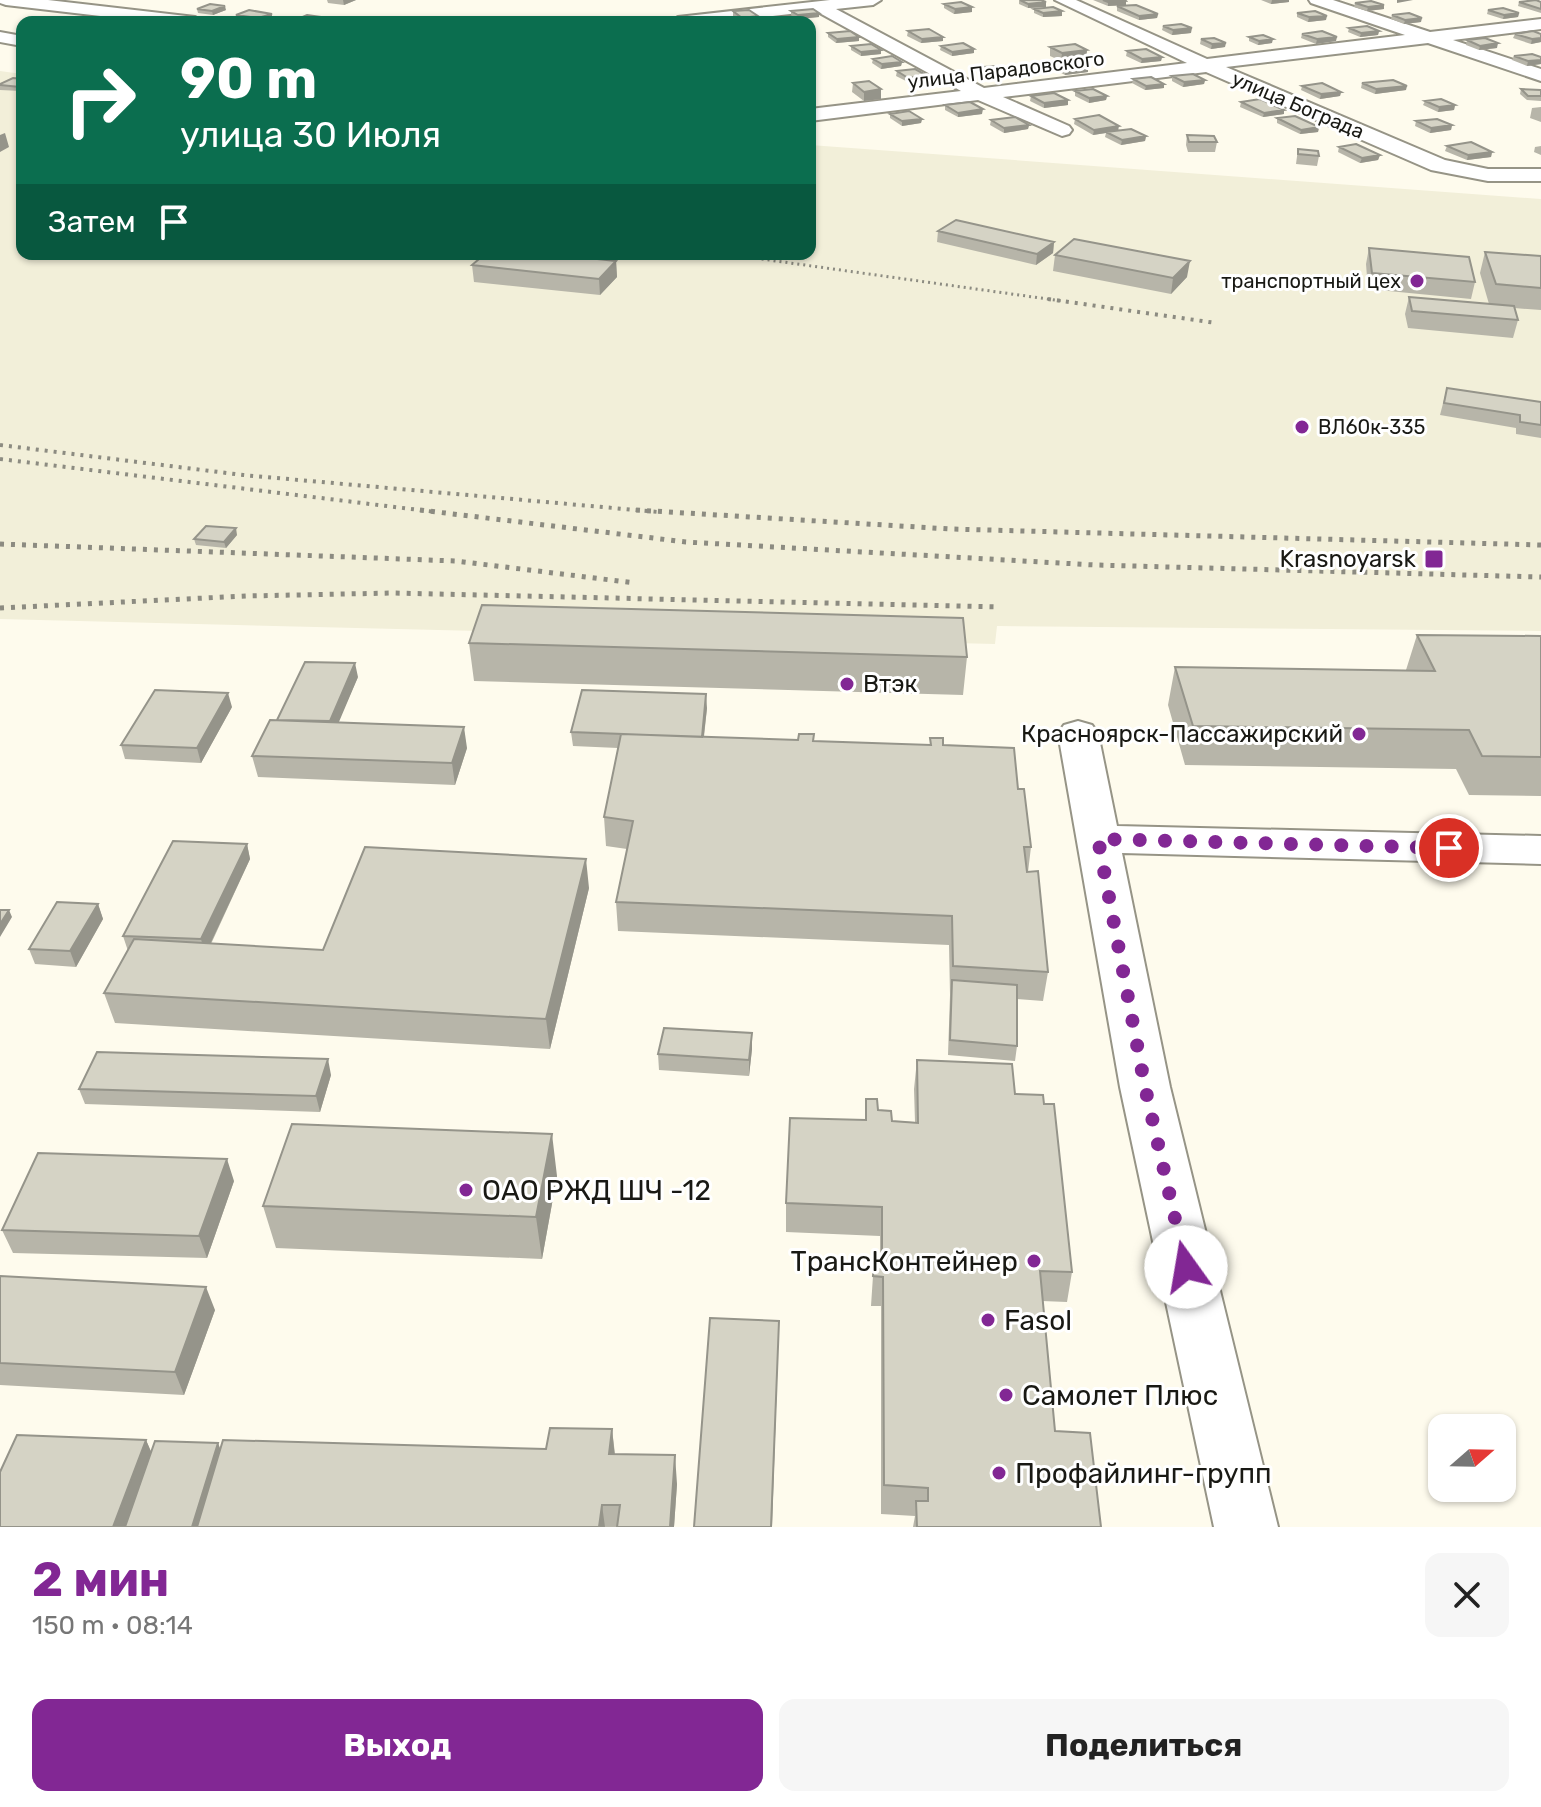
<!DOCTYPE html>
<html lang="ru">
<head>
<meta charset="utf-8">
<style>
	body { margin:0; font-family:Rubik,sans-serif; background:#f6f6f6; color:#222; height:100vh; display:flex; flex-direction:column; font-size:30px; white-space:nowrap }
	* { box-sizing:border-box; margin:0 }
	p { font-size:26px; color:#767676 }
	.icon { flex:none; width:44px; height:44px; fill:none; stroke:currentColor; stroke-width:2; stroke-linecap:round; stroke-linejoin:round }
	.map { position:relative; height:1527px; overflow:hidden }
	.side { display:flex; flex-direction:column; background:#fff; flex:1 }
	.side>* { flex:none }
	.top-card { position:absolute; left:16px; top:16px; width:800px; height:244px; border-radius:16px; box-shadow:0 2px 6px #0004; background:#0b6e4f; color:#fff; overflow:hidden }
	.needle { width:52px; rotate:70deg }
	.controls { position:absolute; left:1428px; top:1414px; display:grid; gap:16px }
	.controls a { display:grid; place-items:center; width:88px; height:88px; border-radius:16px; background:#fff; box-shadow:0 2px 6px #0004; font-size:40px }
	.pin { position:absolute; display:grid; place-items:center; width:68px; height:68px; color:#fff; margin:-34px; border:4px solid #fff; border-radius:50%; box-shadow:0 2px 8px #0007 }
	.me { position:absolute; width:88px; margin:-44px; rotate:347deg; stroke-linejoin:round; filter:drop-shadow(0 0 6px #0008) }
	.turn { display:flex; align-items:center; gap:28px; height:168px; padding:0 32px; font-size:36px }
	.turn .icon { width:104px; height:104px; stroke-width:2.5 }
	.turn b { display:block; font-size:56px; line-height:68px }
	.then { display:flex; align-items:center; height:76px; padding:0 32px; background:#0003; gap:16px; font-size:30px }
	.round { display:grid; place-items:center; flex:none; width:84px; height:84px; border-radius:16px; background:#f6f6f6 }
	.head { display:flex; align-items:center; justify-content:space-between; height:136px; padding:0 32px }
	h1 { font-size:48px; font-weight:700; line-height:60px; color:#822794 }
	.primary-button { display:flex; gap:16px; margin-top:auto; padding:16px 32px }
	.primary-button a { flex:1; height:92px; border-radius:16px; background:#822794; color:#fff; font-size:32px; font-weight:700; line-height:92px; text-align:center }
	.primary-button a+a { background:#f6f6f6; color:#222 }
	.map>svg:first-child { display:block }
</style>
</head>
<body>
<div class="map">
<svg width="1541" height="1527" viewBox="0 0 1541 1527">
	<rect width="100%" height="100%" fill="#fefbed"/>
	<path fill="#f2efd9" d="M0 71 22 74V254H810V145L1541 199V631L997 626 995 644 0 619Z"/>
	<g fill="none" stroke-linecap="round" stroke-linejoin="round">
		<g stroke="#969486" stroke-width="4">
			<path id="street" d="M0 0H48L195 17 203 22H152L6 5 0 3Z
				M830 0H881L873 5 836 9 984 88 1187 63 1055 0H1076L1207 59 1405 35 1311 3 1309 0H1333L1430 32 1541 19V29L1453 40 1541 69V81L1428 43 1226 67 1445 160 1488 169H1541V181H1488L1431 170 1206 72 1003 97 1069 126 1072 130 1069 134 1062 136 978 100 810 121V109L961 91 816 11 722 22H670L678 17Z
				M0 32 22 36V46L0 42Z
				M1078 721 1092 725 1098 733 1117 826 1541 836V864L1122 853 1170 1087 1278 1527H1214L1120 1087 1058 733 1064 725Z"/>
		</g>
		<use href="#street" fill="#fff" fill-rule="evenodd"/>
		<path stroke="#8c8b81" stroke-width="3" stroke-dasharray="2 4" stroke-linecap="butt" d="M726 254 1062 301"/>
		<path stroke="#8c8b81" stroke-width="4" stroke-dasharray="3 6" stroke-linecap="butt" d="M1048 299 1216 323
			M0 445 243 475 658 512
			M0 459 436 512"/>
		<path stroke="#8c8b81" stroke-width="5" stroke-dasharray="4 7" stroke-linecap="butt" d="M420 510 686 542 1095 565 1541 577
			M636 510 950 529 1541 545
			M0 544 456 561 635 583
			M0 608 246 596 394 593 1000 607"/>
	</g>
	<path fill="#b7b5a9" d="M327 0H356L344 5 328 3Z
		M1019 0 1046 7 1028 8 1019 4Z
		M1093 0H1125L1126 1V5L1108 6Z
		M1261 0H1289V2L1271 4Z
		M1519 2H1541V13L1518 6Z
		M1355 3 1384 9 1367 11 1354 7Z
		M944 4 972 7V12L954 14 944 8Z
		M1117 6 1158 14 1157 18 1139 20 1117 11Z
		M197 9 226 10 213 15 198 13Z
		M1034 9 1062 11V16L1043 17 1034 13Z
		M1488 10 1519 13 1518 17 1503 19 1487 14Z
		M733 11 758 22H737L733 20Z
		M791 11 819 17 798 19 791 15Z
		M1297 13 1326 20 1308 22 1297 17Z
		M236 15 272 18 261 22H255L236 19Z
		M1392 15 1421 22 1404 24 1391 19Z
		M1163 26 1191 33 1172 35 1162 30Z
		M1349 28 1379 31 1378 35 1360 37 1348 32Z
		M908 31 943 41 921 43 907 36Z
		M828 33 859 41 836 43 828 37Z
		M1302 34 1336 41 1316 44 1301 38Z
		M1515 34H1541V42L1531 44 1513 38Z
		M1249 37 1272 43 1258 45 1249 41Z
		M1201 39 1225 47 1211 49 1200 44Z
		M1467 40 1497 48 1479 50 1466 45Z
		M851 46 881 50V54L861 56 851 50Z
		M941 46 974 53 952 56 940 50Z
		M1050 47 1087 50 1086 58 1061 61 1050 56Z
		M1127 51 1162 57 1161 61 1141 63 1126 56Z
		M1514 56 1541 57V64L1527 66 1512 60Z
		M873 59 902 62 901 66 881 69 872 63Z
		M1053 64 1088 67V72L1065 75 1052 68Z
		M983 67 1010 72 1009 77 995 78 983 72Z
		M897 71 926 75V80L908 82 896 76Z
		M1172 76 1205 80 1204 84 1183 87 1172 81Z
		M22 79 21 91 0 90V84Z
		M1133 79 1164 84V88L1145 90 1132 83Z
		M853 83 881 99 864 101 852 92Z
		M1362 83 1406 90 1375 94 1361 88Z
		M1302 86 1341 92 1340 96 1320 99 1301 90Z
		M1521 89 1541 90V101L1527 100 1520 94Z
		M1075 91 1107 96 1106 100 1089 103 1075 96Z
		M1031 96 1068 105 1044 108 1030 101Z
		M1425 101 1455 105 1454 110 1438 112 1423 105Z
		M1241 102 1284 110V114L1263 117 1240 107Z
		M945 105 982 114 958 117 945 110Z
		M1541 107V122L1530 118 1532 108Z
		M890 114 922 119 921 123 902 126 890 118Z
		M1277 118 1319 127 1318 132 1300 134 1277 123Z
		M1075 119 1146 136 1145 141 1121 145 1105 137 1106 133 1093 135 1074 124Z
		M991 120 1029 125 1028 129 1004 133 990 125Z
		M1416 121 1452 125 1451 130 1430 133 1415 126Z
		M1187 135 1217 142 1215 152H1188L1186 145Z
		M1447 146 1492 152 1491 157 1467 160 1445 151Z
		M1541 146V155L1534 152 1535 147Z
		M1339 147 1380 155 1378 160 1360 163 1338 152Z
		M1298 149 1319 156 1317 166 1296 164Z
		M938 231 1054 242 1053 253 1036 265 937 242Z
		M1369 248 1475 282 1471 299 1368 289 1366 264Z
		M1485 252 1541 256V310L1514 308 1518 320 1513 338 1408 328 1405 314 1409 297 1489 304 1480 273Z
		M1055 255 1187 277 1171 294 1053 271Z
		M616 261 617 277 600 295 474 282 472 265Z
		M1447 388 1541 402V438L1516 434V428L1440 415Z
		M237 535 226 548 196 545 194 539Z
		M1417 635 1541 636V796L1469 795 1456 769 1185 765 1168 705 1175 667 1406 670Z
		M469 643 967 657 963 695 474 681Z
		M358 677 338 722 467 748 455 785 258 777 252 756Z
		M232 707 201 763 125 759 121 745Z
		M707 708 704 737 930 745V738L1018 789 1031 847 1028 872 1048 972 1043 1001 1017 999V1046L1015 1061 948 1055 950 995 949 945 618 931 616 902 627 849 606 846 604 817 618 748 573 746 571 732Z
		M247 844 250 859 211 944 323 950 589 888 550 1049 115 1023 104 993 128 951 123 936Z
		M98 904 103 919 76 967 35 964 29 949Z
		M752 1049 749 1076 659 1070 658 1054Z
		M917 1060 1044 1104 1072 1272 1067 1302 1042 1301 1055 1431 1101 1527H913L915 1516 881 1514V1306H871L874 1261 880 1262V1236L786 1232V1203L865 1120 866 1099 892 1121 915 1122 914 1089Z
		M331 1075 320 1112 85 1104 79 1089Z
		M557 1176 542 1259 276 1248 263 1206Z
		M234 1181 207 1258 13 1253 2 1230Z
		M0 1276 215 1310 184 1395 0 1385Z
		M612 1429 615 1454 677 1484 674 1527H0L146 1440 151 1452 220 1449H546Z"/>
	<path fill="#95948a" d="M343 0H356L344 5Z
		M1272 0H1289V2L1271 4Z
		M1397 0H1413L1397 3Z
		M1126 1V5L1108 6V2Z
		M1046 2V7L1028 8V4Z
		M1384 5V9L1367 11 1368 7Z
		M225 6 226 10 213 15 212 11Z
		M972 7V12L954 14 955 9Z
		M1062 11V16L1043 17V13Z
		M819 13V17L798 19V15Z
		M1519 13 1518 17 1503 19 1504 15Z
		M272 14V18L259 22 258 18Z
		M1158 14 1157 18 1139 20V16Z
		M758 16V22H742V18Z
		M1327 16 1326 20 1308 22 1309 17Z
		M1422 18 1421 22 1404 24 1405 20Z
		M1192 28 1191 33 1172 35 1173 30Z
		M1379 31 1378 35 1360 37 1361 33Z
		M859 37V41L836 43 837 39Z
		M943 37V41L921 43 922 39Z
		M1337 37 1336 41 1316 44 1317 39Z
		M1541 38V42L1531 44 1532 39Z
		M1273 39 1272 43 1258 45 1259 41Z
		M1226 43 1225 47 1211 49 1212 44Z
		M1498 43 1497 48 1479 50 1480 46Z
		M974 49V53L952 56V52Z
		M881 50V54L861 56V52Z
		M1087 50 1086 58 1061 61 1062 53Z
		M1162 57 1161 61 1141 63 1142 59Z
		M1541 60V64L1527 66 1528 61Z
		M902 62 901 66 881 69 882 64Z
		M1088 67V72L1065 75 1066 70Z
		M1010 72 1009 77 995 78 996 74Z
		M926 75V80L908 82V78Z
		M1205 80 1204 84 1183 87 1184 82Z
		M1164 84V88L1145 90 1146 86Z
		M1407 86 1406 90 1375 94 1376 89Z
		M881 89V99L864 101V92Z
		M1341 92 1340 96 1320 99 1321 94Z
		M1107 96 1106 100 1089 103V98Z
		M1068 100V105L1044 108V103Z
		M1455 105 1454 110 1438 112 1439 107Z
		M983 109 982 114 958 117V113Z
		M1284 110V114L1263 117 1264 113Z
		M922 119 921 123 902 126V121Z
		M1029 125 1028 129 1004 133V128Z
		M1452 125 1451 130 1430 133 1431 128Z
		M1119 126 1118 131 1093 135 1094 130Z
		M1319 127 1318 132 1300 134 1301 130Z
		M5 133 9 147 0 152V135Z
		M1146 136 1145 141 1121 145 1122 140Z
		M1492 152 1491 157 1467 160 1468 155Z
		M1380 155 1378 160 1360 163 1362 158Z
		M1054 242 1053 253 1036 265 1037 254Z
		M616 261 617 277 600 295 599 279Z
		M1190 261 1187 277 1171 294 1173 278Z
		M236 528 237 535 226 548 224 542Z
		M355 663 358 677 333 736 330 721Z
		M228 693 232 707 201 763 197 748Z
		M706 694 707 708 702 751V737Z
		M464 727 467 748 455 785 452 763Z
		M247 844 250 859 205 955 201 939Z
		M586 859 589 888 550 1049 546 1019Z
		M98 904 103 919 76 967 70 951Z
		M9 910 12 917 0 937V924Z
		M752 1033V1049L749 1076V1060Z
		M328 1059 331 1075 320 1112 316 1096Z
		M552 1134 557 1176 542 1259 536 1217Z
		M227 1159 234 1181 207 1258 199 1236Z
		M206 1287 215 1310 184 1395 175 1372Z
		M779 1321 772 1527H771Z
		M612 1429 615 1458 609 1454Z
		M146 1440 156 1463 132 1527H113Z
		M218 1443 224 1458 203 1527H192Z
		M675 1455 677 1484 674 1527H670Z
		M602 1505 605 1527H599Z"/>
	<path fill="#d5d3c5" stroke="#95948a" stroke-width="2" d="M1020 0H1041L1046 2 1028 4Z
		M1103 0H1125L1126 1 1108 2Z
		M1536 0 1541 2V9L1519 2Z
		M1371 1 1384 5 1368 7 1355 3Z
		M961 2 972 7 955 9 944 4Z
		M210 4 225 6 212 11 197 9Z
		M1136 5 1158 14 1139 16 1117 6Z
		M1053 7 1062 11 1043 13 1034 9Z
		M1503 8 1519 13 1504 15 1488 10Z
		M813 9 819 13 798 15 791 11Z
		M249 10 272 14 258 18 236 15Z
		M749 10 758 16 742 18 733 11Z
		M1315 11 1327 16 1309 17 1297 13Z
		M1409 13 1422 18 1405 20 1392 15Z
		M307 15 328 18 317 22H291Z
		M141 17 161 20 155 22H126Z
		M719 17 726 22H703L698 19Z
		M401 18 406 22H370L369 21Z
		M1181 24 1192 28 1173 30 1163 26Z
		M1367 26 1379 31 1361 33 1349 28Z
		M929 29 943 37 922 39 908 31Z
		M850 31 859 37 837 39 828 33Z
		M1322 31 1337 37 1317 39 1302 34Z
		M1533 31 1541 34V38L1532 39 1515 34Z
		M1263 35 1273 39 1259 41 1249 37Z
		M1214 38 1226 43 1212 44 1201 39Z
		M1485 38 1498 43 1480 46 1467 40Z
		M963 43 974 49 952 52 941 46Z
		M871 44 881 50 861 52 851 46Z
		M1075 44 1087 50 1062 53 1050 47Z
		M1146 49 1162 57 1142 59 1127 51Z
		M1532 54 1541 57V60L1528 61 1514 56Z
		M892 56 902 62 882 64 873 59Z
		M1075 61 1088 67 1066 70 1053 64Z
		M997 66 1010 72 996 74 983 67Z
		M915 69 926 75 908 78 897 71Z
		M1193 74 1205 80 1184 82 1172 76Z
		M1151 77 1164 84 1146 86 1133 79Z
		M13 78 22 79V86L20 87 0 85V84Z
		M1393 80 1407 86 1376 89 1362 83Z
		M869 81 881 89 864 92 853 83Z
		M1322 83 1341 92 1321 94 1302 86Z
		M1093 89 1107 96 1089 98 1075 91Z
		M1521 89 1541 90V96H1528Z
		M1054 93 1068 100 1044 103 1031 96Z
		M1260 99 1284 110 1264 113 1241 102Z
		M1441 99 1455 105 1439 107 1425 101Z
		M970 102 983 109 958 113 945 105Z
		M909 111 922 119 902 121 890 114Z
		M1099 115 1119 126 1094 130 1075 119Z
		M1295 116 1319 127 1301 130 1277 118Z
		M1015 117 1029 125 1004 128 991 120Z
		M1437 119 1452 125 1431 128 1416 121Z
		M1131 129 1146 136 1122 140 1106 132Z
		M1187 135 1214 136 1217 142H1189Z
		M1471 142 1492 152 1468 155 1447 146Z
		M1356 144 1380 155 1362 158 1339 147Z
		M1298 149 1318 151 1319 156 1298 154Z
		M956 220 1054 242 1037 254 938 231Z
		M1074 239 1190 261 1173 278 1055 255Z
		M1369 248 1469 257 1475 282 1372 273Z
		M1485 252 1541 256V288L1496 284Z
		M485 254H550L616 261 599 279 472 265Z
		M1409 297 1514 306 1518 320 1412 311Z
		M1447 388 1541 402V425L1520 422V415L1444 403Z
		M206 526 236 528 224 542 194 539Z
		M482 605 963 618 967 657 469 643Z
		M1417 635 1541 636V757L1482 756 1469 730 1193 726 1175 667 1435 671Z
		M305 662 355 663 330 721 277 720Z
		M155 690 228 693 197 748 121 745Z
		M582 690 706 694 702 737 571 732Z
		M270 720 464 727 452 763 252 756Z
		M621 734 798 740 799 734H814L813 741 931 745 930 738H943V745L1014 748 1018 789H1024L1031 847H1024L1027 872 1038 871 1048 972 953 966 952 916 616 902 633 821 604 817Z
		M173 841 247 844 201 939 123 936Z
		M365 847 586 859 546 1019 104 993 134 939 323 950Z
		M57 902 98 904 70 951 29 949Z
		M0 910H9L0 924Z
		M952 980 1017 985V1046L950 1040Z
		M664 1028 752 1033 749 1060 658 1054Z
		M97 1052 328 1059 316 1096 79 1089Z
		M917 1060 1012 1064 1015 1094 1043 1095 1044 1104H1054L1072 1272 1040 1271 1055 1431 1090 1433 1101 1527H917L916 1501H928V1488L884 1485 883 1277 873 1276 874 1261 882 1262V1207L786 1203 790 1118 866 1120V1099H877L878 1110 891 1111 892 1121 918 1123Z
		M292 1124 552 1134 536 1217 263 1206Z
		M38 1153 227 1159 199 1236 2 1230Z
		M0 1276 206 1287 175 1372 0 1363Z
		M710 1318 779 1321 771 1527H694Z
		M550 1428 612 1429 609 1454 675 1455 670 1527H617L620 1505H602L599 1527H197L223 1440 546 1449Z
		M17 1435 146 1440 113 1527H0V1472Z
		M155 1441 218 1443 192 1527H125Z"/>
	<g fill="none" stroke-linecap="round" stroke-linejoin="round">
		<path stroke="#822794" stroke-width="14" stroke-dasharray="0 25.2" d="M1186 1267 1145 1087 1098 839 1449 848"/>
	</g>
	<g fill="#822794" stroke="#fff" stroke-width="3">
		<circle cx="1417" cy="281" r="8"/>
		<circle cx="1302" cy="427" r="8"/>
		<rect x="1424" y="549" width="20" height="20" rx="4"/>
		<circle cx="847" cy="684" r="8"/>
		<circle cx="1359" cy="734" r="8"/>
		<circle cx="466" cy="1190" r="8"/>
		<circle cx="1034" cy="1261" r="8"/>
		<circle cx="988" cy="1320" r="8"/>
		<circle cx="1006" cy="1395" r="8"/>
		<circle cx="999" cy="1473" r="8"/>
	</g>
	<g text-anchor="middle" stroke-width="6" stroke-linejoin="round" paint-order="stroke">
		<g font-size="20" fill="#191914" stroke="#fff">
			<text transform="translate(1006 70) rotate(-7)" y="7">улица Парадовского</text>
			<text transform="translate(1298 105) rotate(23)" y="7">улица Бограда</text>
		</g>
		<g font-size="20" fill="#191914" stroke="#fff" text-anchor="end">
			<text x="1401" y="288">транспортный цех</text>
			<text x="1318" y="434" text-anchor="start">ВЛ60к-335</text>
		</g>
		<g font-size="24" fill="#191914" stroke="#fff" text-anchor="end">
			<text x="1416" y="567">Krasnoyarsk</text>
			<text x="863" y="692" text-anchor="start">Втэк</text>
			<text x="1343" y="742">Красноярск-Пассажирский</text>
		</g>
		<g font-size="28" fill="#191914" stroke="#fff" text-anchor="start">
			<text x="482" y="1200">ОАО РЖД ШЧ -12</text>
			<text x="1018" y="1271" text-anchor="end">ТрансКонтейнер</text>
			<text x="1004" y="1330">Fasol</text>
			<text x="1022" y="1405">Самолет Плюс</text>
			<text x="1015" y="1483">Профайлинг-групп</text>
		</g>
	</g>
</svg>
<div class="controls">
<a><svg class="needle" viewBox="-14 -14 28 28"><path d="M0-13l5 13h-10z" fill="#e53935"/><path d="M0 13l5-13h-10z" fill="#767676"/></svg></a>
</div>
<div class="pin" style="left:1449px;top:848px;background:#d93025"><svg class="icon" aria-label="arrive" viewBox="0 0 24 24"><path d="M6 21V4h12l-3 4 3 4H6"/></svg></div>
<svg class="me" style="left:1186px;top:1267px" viewBox="-20 -20 40 40"><circle r="19" fill="#fff"/><path d="M0-13L10 11 0 6-10 11z" fill="#822794"/></svg>
<div class="top-card">
<div class="turn"><svg class="icon" aria-label="right" viewBox="0 0 24 24"><path d="M7 20v-9h11M14 6l5 5-5 5"/></svg><div><b>90 m</b>улица 30 Июля</div></div>
<div class="then">Затем<svg class="icon" aria-label="arrive" viewBox="0 0 24 24"><path d="M6 21V4h12l-3 4 3 4H6"/></svg></div>
</div>
</div>
<section class="side">
<div class="head"><div><h1>2 мин</h1><p>150 m · 08:14</p></div><a class="round"><svg class="icon" aria-label="close" viewBox="0 0 24 24"><path d="M6 6l12 12M18 6L6 18"/></svg></a></div>
<div class="primary-button"><a>Выход</a><a>Поделиться</a></div>
</section>
</body>
</html>
